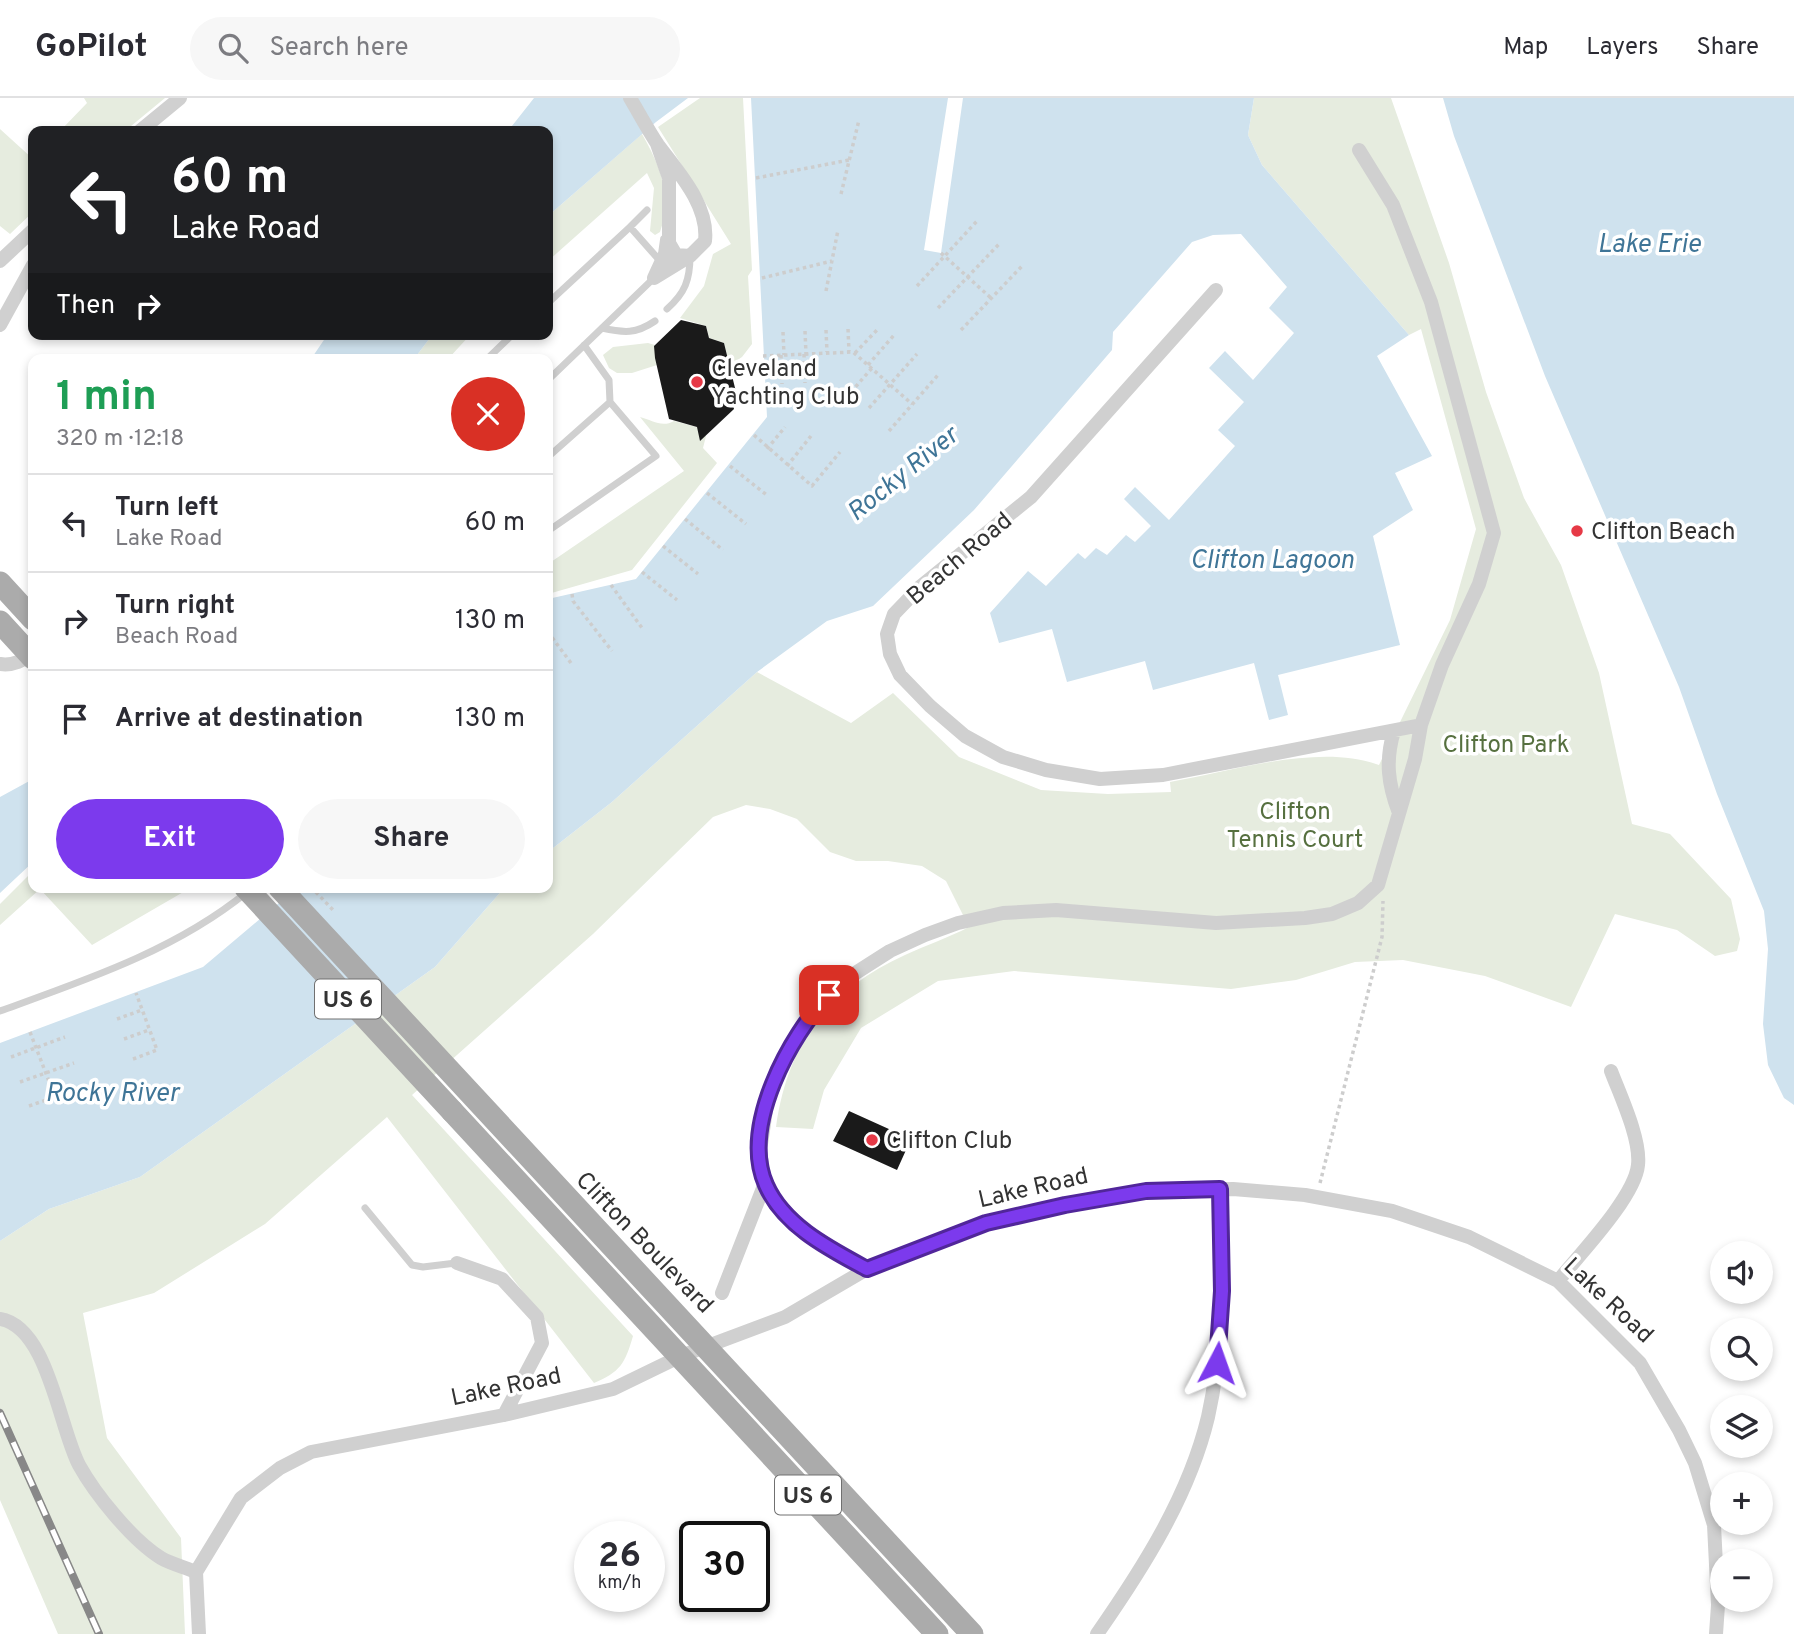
<!DOCTYPE html>
<html lang="en">
<head>
<meta charset="utf-8">
<style>
	body { margin:0; font-family:Overpass,sans-serif; background:#f7f7f7; color:#2b2b33; height:100vh; display:flex; flex-direction:column; font-size:26px; white-space:nowrap }
	* { box-sizing:border-box; margin:0 }
	p { font-size:23px; color:#7c7c81 }
	.icon { flex:none; width:38px; height:38px; fill:none; stroke:currentColor; stroke-width:2; stroke-linecap:round; stroke-linejoin:round }
	.map { position:relative; flex:1; overflow:hidden }
	.side { position:absolute; left:28px; top:256px; width:525px; height:539px; display:flex; flex-direction:column; background:#fff; border-radius:14px; box-shadow:0 4px 10px #0003 }
	.side>* { flex:none }
	.hud { position:absolute; left:28px; top:28px; width:525px; height:214px; border-radius:14px; box-shadow:0 4px 10px #0003; background:#202124; color:#fff; overflow:hidden }
	.buttons { position:absolute; left:1710px; top:1143px; display:grid; gap:14px }
	.buttons a { display:grid; place-items:center; width:63px; height:63px; border-radius:50%; background:#fff; box-shadow:0 4px 10px #0003; font-size:35px }
	.speed { position:absolute; left:574px; top:1423px; display:flex; gap:14px; font-size:35px; font-weight:700; text-align:center }
	.speed>* { display:grid; place-content:center; width:91px; height:91px; border-radius:50%; background:#fff; box-shadow:0 4px 10px #0003; line-height:1 }
	.speed small { font-size:18px; font-weight:400 }
	.speed .limit { border:4px solid #111; border-radius:10px; background:#fff; color:#111 }
	.pin { position:absolute; display:grid; place-items:center; width:60px; height:60px; color:#fff; margin:-30px; border-radius:14px; box-shadow:0 4px 10px #0006 }
	.me { position:absolute; width:77px; margin:-38px; rotate:4deg; stroke-linejoin:round; filter:drop-shadow(0 0 5px #0008) }
	.turn { display:flex; align-items:center; gap:24px; height:147px; padding:0 28px; font-size:32px }
	.turn .icon { width:91px; height:91px; stroke-width:2.5 }
	.turn b { display:block; font-size:49px; line-height:60px }
	.then { display:flex; align-items:center; height:66px; padding:0 28px; background:#0003; gap:14px; font-size:26px }
	.round { display:grid; place-items:center; flex:none; width:74px; height:74px; border-radius:37px; background:#f7f7f7 }
	.overview { display:flex; align-items:center; justify-content:space-between; height:119px; padding:0 28px }
	h1 { font-size:42px; font-weight:700; line-height:52px; color:#1e9e55 }
	.primary-button { display:flex; gap:14px; margin-top:auto; padding:14px 28px }
	.primary-button a { flex:1; height:80px; border-radius:42px; background:#7c3aed; color:#fff; font-size:28px; font-weight:700; line-height:80px; text-align:center }
	.primary-button a+a { background:#f7f7f7; color:#2b2b33 }
	ul { padding:0; list-style:none }
	li { display:flex; align-items:center; gap:21px; height:98px; padding:0 28px; border-top:2px solid #e1e1e2 }
	li div { flex:1 }
	li b { display:block; font-size:26px }
	li em { font-style:normal }
	header { display:flex; align-items:center; gap:42px; box-sizing:border-box; height:98px; padding:0 35px; background:#fff; border-bottom:2px solid #e1e1e2 }
	header strong { font-size:33px }
	nav { display:flex; gap:38px; margin-inline-start:auto; font-size:24px }
	.search { width:490px; height:63px; background:#f7f7f7; display:flex; align-items:center; gap:18px; box-sizing:border-box; padding:0 24px; border-radius:38px; color:#7c7c81; font-size:26px }
	.map>svg:first-child { display:block }
</style>
</head>
<body>
<header>
<strong>GoPilot</strong>
<div class="search"><svg class="icon" aria-label="search" viewBox="0 0 24 24"><circle cx="10" cy="10" r="6"/><path d="M15 15l6 6"/></svg>Search here</div>
<nav><a>Map</a><a>Layers</a><a>Share</a></nav>
</header>
<div class="map">
<svg width="1794" height="1536" viewBox="0 0 1794 1536">
	<rect width="100%" height="100%" fill="#fff"/>
	<path fill="#e6ecdf" d="M84 0H165L125 33H60L87 5Z
		M700 0H743L752 172 748 178 752 246 742 259 727 269 729 264 724 245 709 240 706 228 680 220 704 188 713 156 731 146 658 29Z
		M1254 0H1391L1449 165 1486 294 1524 400 1561 467 1599 575 1632 726 1670 736 1731 801 1740 841 1737 853 1715 858 1677 832 1615 816 1571 909 1485 878 1403 862 1355 864 1296 882 1231 891 1014 873 938 883 861 930 824 992 813 1031 776 1029C788 945 827 893 905 857 926 847 948 840 969 829L946 783 922 768 888 763H856L830 754 797 721 770 711 746 707 713 719 593 836 412 997 633 1238C625 1266 620 1274 594 1285L387 1019 265 1126 154 1195 83 1215 107 1340 181 1440 185 1536H58L0 1402V1143L49 1111 140 1079 435 869 505 789H548V754L612 704 757 574 851 625 893 595 959 659 1041 692 1108 696 1171 694 1170 684C1232 673 1320 645 1379 667L1450 522 1476 431 1421 231 1409 237 1262 67 1248 37Z
		M0 31 33 61V114L10 136 0 128Z
		M642 36C660 68 673 97 660 134L655 137 650 133 654 90 647 75 548 163V118Z
		M433 236H471L448 261H414Z
		M648 245 655 247 657 267 632 275H617L609 270 603 257 613 249Z
		M640 319C652 322 662 330 674 323L697 329 706 338 703 350 717 365 632 472 548 496V466L684 373Z
		M33 773V789H192L92 847 40 791 0 827V806Z"/>
	<path fill="#cfe2ee" d="M534 0H688L656 24 548 118V33H508Z
		M751 0H948L924 152 941 155 963 0H1254L1248 37 1262 67 1409 237 1377 258 1432 358 1395 375 1413 412 1373 438 1400 547 1278 577 1288 617 1269 622 1254 565 1153 592 1145 563 1067 584 1052 531 999 545 990 515 1028 473 1046 488 1078 455 1085 461 1096 450 1107 457 1126 437 1135 444 1151 428 1124 401 1135 389 1169 422 1235 348 1218 332 1244 304 1209 270 1225 253 1253 282 1294 235 1269 210 1287 189 1241 136 1213 137 1192 144 1113 234 1112 252 974 412 873 508 827 523 757 574 612 704 548 754V501L636 481 767 319Z
		M1443 0H1794V1007L1784 1000 1768 967 1763 926 1768 851 1764 813 1717 696 1679 589 1545 278 1454 38Z
		M328 236H433L414 261H311Z
		M33 681V764L0 795V699Z
		M298 789H505L435 869 140 1079 49 1111 0 1143V945L203 869Z"/>
	<path fill="#1a1a1a" d="M681 222 706 228 709 240 724 245 736 294 731 298 734 311 700 343 697 329 669 321 655 260 654 248Z
		M849 1013 911 1041 897 1072 833 1043Z"/>
	<g fill="none" stroke-linecap="round" stroke-linejoin="round">
		<path stroke="#cdcdcd" stroke-width="3.5" stroke-dasharray="3.5 3.5" stroke-linecap="butt" d="M756 80 849 62
			M841 96 859 22
			M941 155 991 200
			M762 180 832 163
			M917 188 977 123
			M826 193 838 132
			M938 210 1000 145
			M848 231 849 253
			M826 232 827 254
			M961 232 1023 167
			M805 233 806 256
			M783 234 784 257
			M855 255 877 232
			M804 256 805 285
			M781 257 782 286
			M763 258 853 254 912 306
			M868 267 895 236
			M851 294 872 270
			M869 310 917 256
			M889 333 938 277
			M754 337 812 388 840 354
			M767 351 785 329
			M730 368 768 398
			M787 368 811 338
			M707 395 746 426
			M685 421 723 452
			M663 448 698 476
			M642 474 677 502
			M611 487 642 530
			M572 496 573 503 612 553
			M548 534 571 565
			M311 789 335 814
			M352 789 357 794
			M117 921 142 912
			M30 934 55 999
			M124 941 149 932
			M11 959 65 939
			M133 961 157 952 136 895
			M20 984 74 965
			M29 1008 83 989
			M1320 1085 1382 839 1383 803"/>
		<path stroke="#d0d0d0" stroke-width="7" d="M647 112 630 129 661 164
			M548 205 630 129
			M667 211C685 195 690 182 690 158
			M602 230C624 235 636 236 655 223
			M487 261 513 236
			M548 282 654 180
			M548 359 610 304 609 282 584 247
			M548 433 656 358 610 304
			M0 913C86 882 176 852 247 794
			M365 1110 412 1167 423 1169 456 1165"/>
		<path stroke="#d0d0d0" stroke-width="14" d="M630 0C639 15 648 32 658 47 678 74 709 107 705 143L690 158 676 157 669 145V80L657 46
			M140 33 180 0
			M667 142 665 156 654 180 690 158
			M0 163 33 132
			M1216 192 1031 399 920 489 894 516 887 536 890 556 900 577 930 608 965 638 1003 659 1046 672 1100 681 1163 677 1421 627
			M0 227 33 167
			M0 566C11 568 26 563 32 553
			M1394 633C1385 663 1388 686 1399 715
			M457 1165 502 1181 537 1219 542 1245 504 1317
			M867 1171 813 1141 779 1107 765 1085 760 1053 768 998 782 963 816 910 843 883 890 853 925 837 958 825 1003 815 1056 812 1216 825 1305 820 1332 816 1358 805 1378 787 1415 661 1421 627 1442 567 1479 486 1494 435 1431 204 1393 107 1359 52
			M1558 1183C1579 1157 1635 1099 1638 1067 1641 1041 1620 997 1611 973
			M722 1195 765 1085
			M0 1221C48 1229 59 1329 79 1367 95 1396 132 1442 161 1460 171 1466 185 1469 196 1474
			M196 1474 241 1400 280 1370 311 1354 504 1317 613 1291 681 1258 785 1219 867 1171 986 1125 1068 1106 1146 1093 1233 1091 1305 1097 1392 1113 1469 1139 1558 1183 1640 1265 1679 1332 1695 1365 1714 1427 1718 1507 1716 1536
			M196 1474 199 1536
			M1097 1536C1143 1470 1189 1398 1208 1319 1225 1244 1221 1167 1220 1091"/>
		<path stroke="#ababab" stroke-width="23" d="M0 485 33 521
			M279 789 972 1536
			M452 1013 937 1536"/>
		<g stroke="#888" stroke-width="8">
			<path id="rail" d="M0 1315 99 1536"/>
		</g>
		<use href="#rail" stroke="#fff" stroke-width="5" stroke-dasharray="16" stroke-linecap="butt"/>
		<path stroke="#ababab" stroke-width="23" d="M0 524 33 560
			M245 789 452 1013"/>
	</g>
	<g fill="none" stroke-linecap="round" stroke-linejoin="round">
		<g stroke="#51269a" stroke-width="18">
			<path id="route" d="M829 897C790 937 740 1029 766 1087 784 1128 830 1151 867 1171L986 1125 1065 1107 1146 1093 1220 1091 1222 1193 1217 1265"/>
		</g>
		<use href="#route" stroke="#7c3aed" stroke-width="12"/>
	</g>
	<g fill="#e63946" stroke="#fff" stroke-width="2.5">
		<circle cx="697" cy="284" r="7"/>
		<circle cx="1577" cy="433" r="7"/>
		<circle cx="872" cy="1042" r="7"/>
	</g>
	<g text-anchor="middle" stroke-width="7" stroke-linejoin="round" paint-order="stroke">
		<g fill="#fff" stroke="#707070" stroke-width="2">
			<rect x="315" y="881.5" width="66" height="39" rx="5"/>
			<rect x="775" y="1377.5" width="66" height="39" rx="5"/>
		</g>
		<g font-size="23" font-weight="bold" fill="#333">
			<text x="348" y="909">US 6</text>
			<text x="808" y="1405">US 6</text>
		</g>
		<g font-size="24" fill="#333" stroke="#fff" text-anchor="start">
			<text x="711" y="278">Cleveland<tspan x="711" dy="28">Yachting Club</tspan></text>
			<text x="1591" y="441">Clifton Beach</text>
			<text x="886" y="1050">Clifton Club</text>
		</g>
		<g font-size="24" fill="#333" stroke="#fff">
			<text transform="translate(959 460) rotate(-40)" y="8">Beach Road</text>
			<text transform="translate(1033 1089) rotate(-13)" y="8">Lake Road</text>
			<text transform="translate(645 1144) rotate(46)" y="8">Clifton Boulevard</text>
			<text transform="translate(1609 1202) rotate(43)" y="8">Lake Road</text>
			<text transform="translate(506 1288) rotate(-12)" y="8">Lake Road</text>
		</g>
		<g font-size="24" fill="#56703f" stroke="#fff">
			<text x="1506" y="654">Clifton Park</text>
			<text x="1295" y="721">Clifton<tspan x="1295" dy="28">Tennis Court</tspan></text>
		</g>
		<g font-size="26" font-style="italic" fill="#3f7597" stroke="#fff">
			<text x="1649" y="154">Lake Erie</text>
			<text transform="translate(902 375) rotate(-39)" y="9">Rocky River</text>
			<text x="1272" y="470">Clifton Lagoon</text>
			<text x="112" y="1003">Rocky River</text>
		</g>
	</g>
</svg>
<div class="buttons">
<a><svg class="icon" aria-label="sound" viewBox="0 0 24 24"><path d="M4 9h4l5-4v14l-5-4H4zM17 9q2 3 0 6"/></svg></a>
<a><svg class="icon" aria-label="search" viewBox="0 0 24 24"><circle cx="10" cy="10" r="6"/><path d="M15 15l6 6"/></svg></a>
<a><svg class="icon" aria-label="layers" viewBox="0 0 24 24"><path d="M12 4l9 5-9 5-9-5zM3 14l9 5 9-5"/></svg></a>
<a>+</a>
<a>−</a>
</div>
<div class="speed"><div>26<small>km/h</small></div><div class="limit">30</div></div>
<div class="pin" style="left:829px;top:897px;background:#d93025"><svg class="icon" aria-label="arrive" viewBox="0 0 24 24"><path d="M6 21V4h12l-3 4 3 4H6"/></svg></div>
<svg class="me" style="left:1217px;top:1265px" viewBox="-20 -20 40 40"><path d="M0-17L14 15 0 8-14 15z" fill="#7c3aed" stroke="#fff" stroke-width="4"/></svg>
<div class="hud">
<div class="turn"><svg class="icon" aria-label="left" viewBox="0 0 24 24"><path d="M17 20v-9H6M10 6l-5 5 5 5"/></svg><div><b>60 m</b>Lake Road</div></div>
<div class="then">Then<svg class="icon" aria-label="right" viewBox="0 0 24 24"><path d="M7 20v-9h11M14 6l5 5-5 5"/></svg></div>
</div>
<section class="side">
<div class="overview"><div><h1>1 min</h1><p>320 m · 12:18</p></div><a class="round" style="background:#d93025;color:#fff"><svg class="icon" aria-label="close" viewBox="0 0 24 24"><path d="M6 6l12 12M18 6L6 18"/></svg></a></div>
<ul>
<li><svg class="icon" aria-label="left" viewBox="0 0 24 24"><path d="M17 20v-9H6M10 6l-5 5 5 5"/></svg><div><b>Turn left</b><p>Lake Road</p></div><em>60 m</em></li>
<li><svg class="icon" aria-label="right" viewBox="0 0 24 24"><path d="M7 20v-9h11M14 6l5 5-5 5"/></svg><div><b>Turn right</b><p>Beach Road</p></div><em>130 m</em></li>
<li><svg class="icon" aria-label="arrive" viewBox="0 0 24 24"><path d="M6 21V4h12l-3 4 3 4H6"/></svg><div><b>Arrive at destination</b></div><em>130 m</em></li>
</ul>
<div class="primary-button"><a>Exit</a><a>Share</a></div>
</section>
</div>
</body>
</html>
